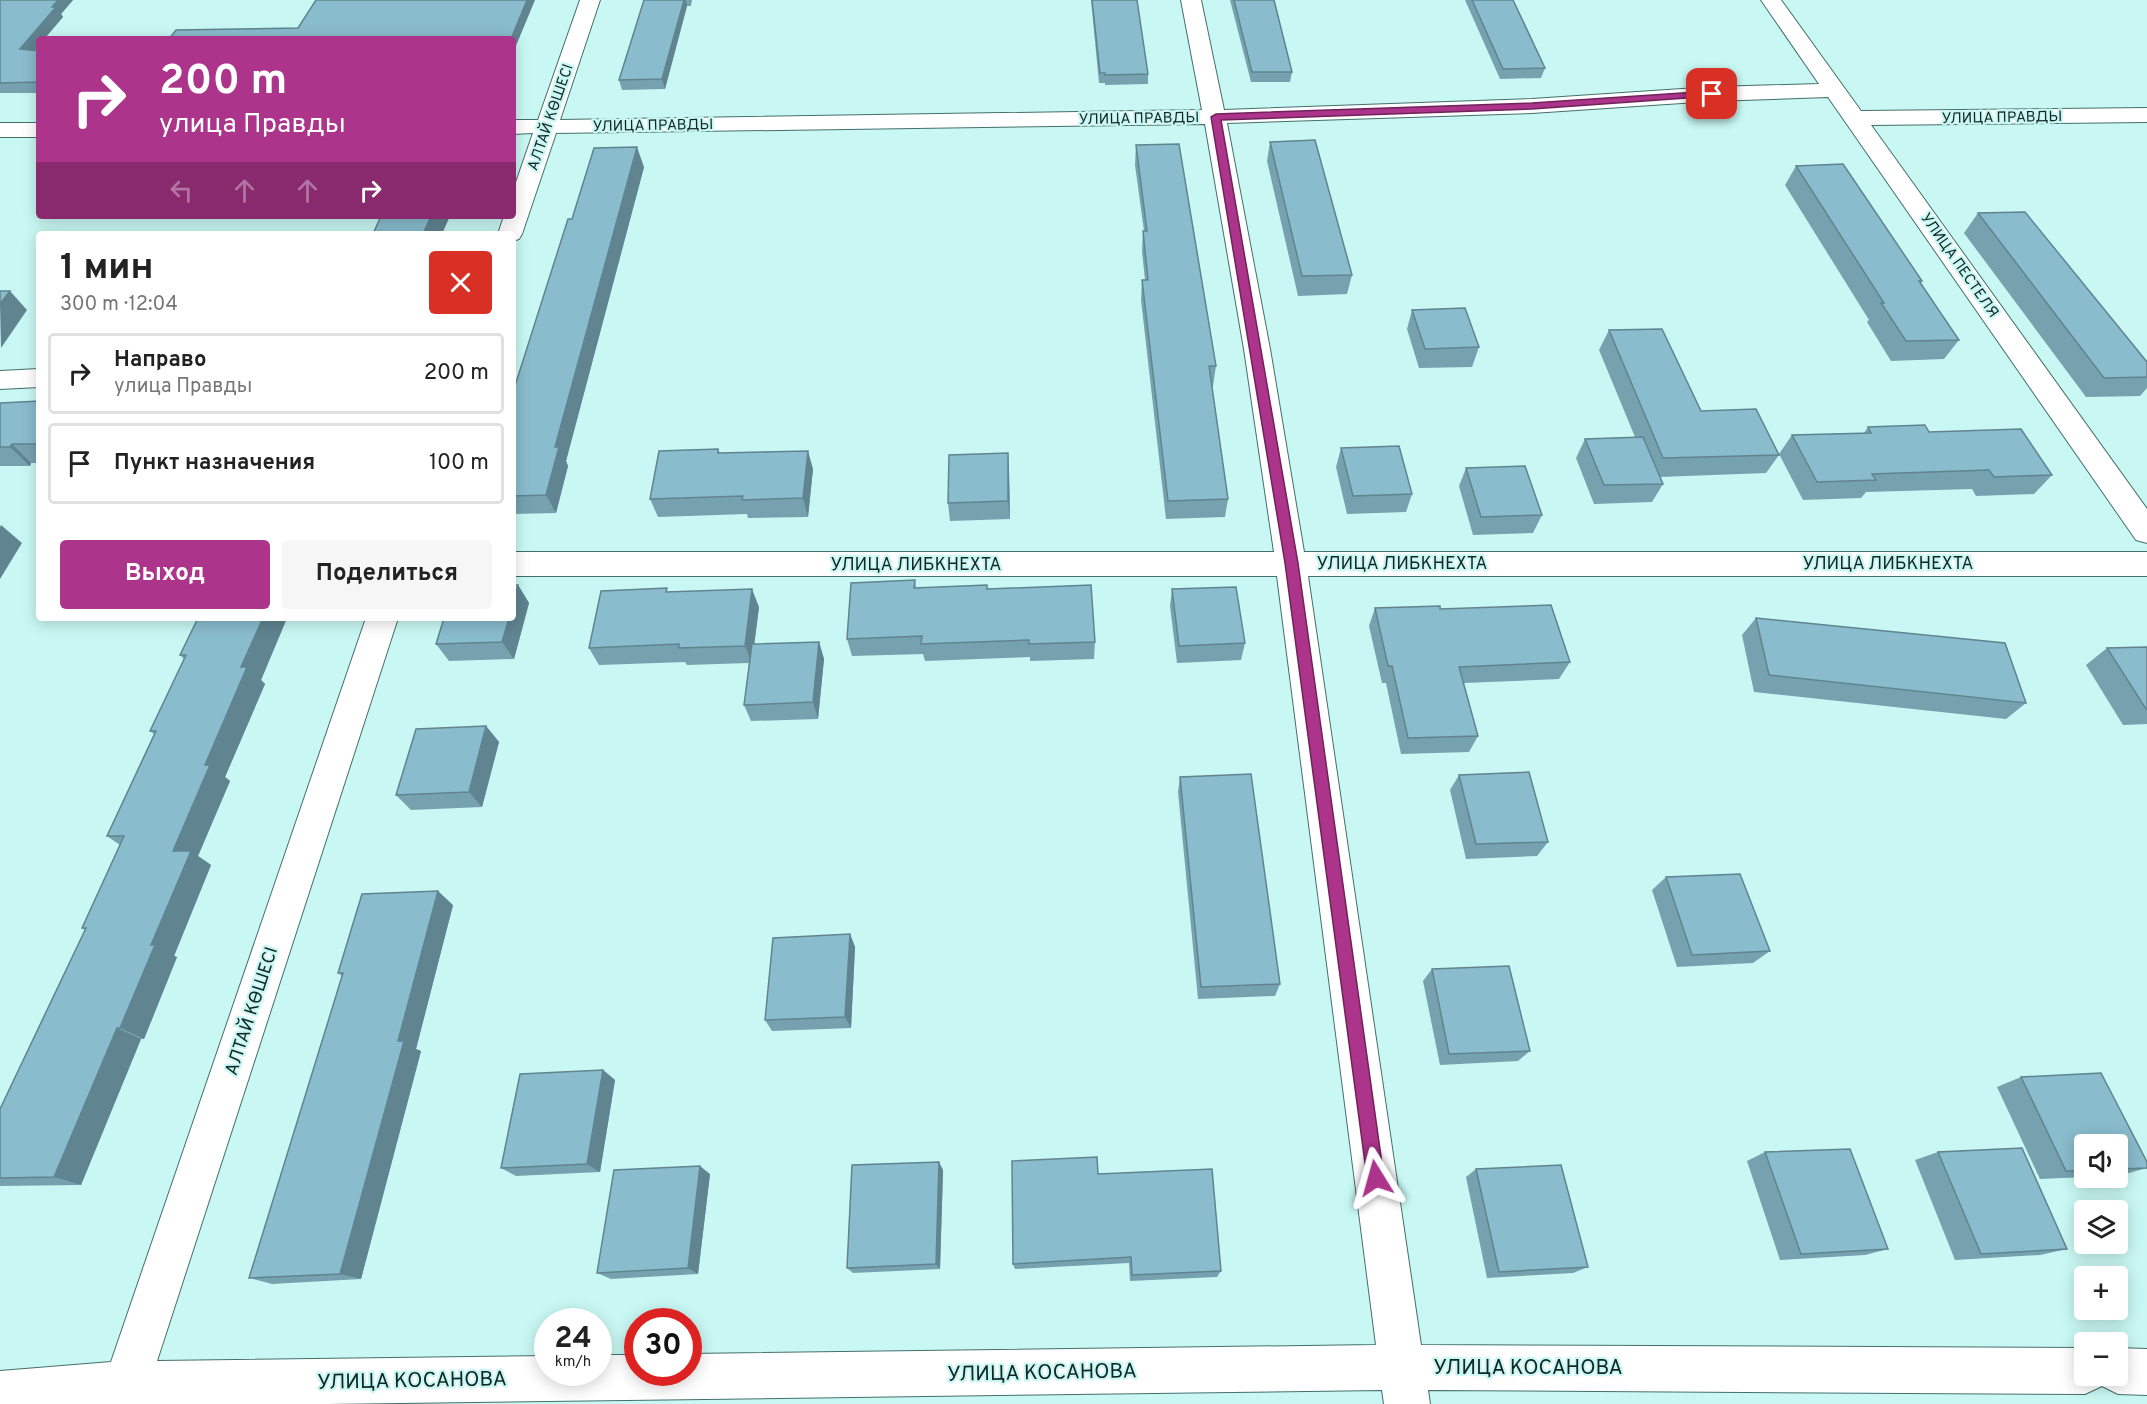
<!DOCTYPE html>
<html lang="ru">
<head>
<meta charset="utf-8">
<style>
	body { margin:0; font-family:Overpass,sans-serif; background:#f6f6f6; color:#222; height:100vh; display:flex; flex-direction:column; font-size:22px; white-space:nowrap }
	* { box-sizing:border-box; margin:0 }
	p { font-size:20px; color:#767676 }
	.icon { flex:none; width:33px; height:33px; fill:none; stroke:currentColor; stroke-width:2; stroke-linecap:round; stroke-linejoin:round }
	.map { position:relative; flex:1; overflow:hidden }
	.side { position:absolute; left:36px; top:231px; width:480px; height:390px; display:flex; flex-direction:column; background:#fff; border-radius:6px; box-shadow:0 3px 15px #0003 }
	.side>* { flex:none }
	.banner { position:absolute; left:36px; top:36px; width:480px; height:183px; border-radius:6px; box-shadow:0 3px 15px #0003; background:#ac348a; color:#fff; overflow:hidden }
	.tools { position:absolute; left:2074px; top:1134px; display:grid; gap:12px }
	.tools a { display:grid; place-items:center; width:54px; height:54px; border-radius:6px; background:#fff; box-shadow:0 3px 15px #0003; font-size:30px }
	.speed { position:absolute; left:534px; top:1308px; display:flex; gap:12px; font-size:30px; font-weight:700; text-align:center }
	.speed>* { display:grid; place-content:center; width:78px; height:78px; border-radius:50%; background:#fff; box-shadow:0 3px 15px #0003; line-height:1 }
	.speed small { font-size:15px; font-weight:400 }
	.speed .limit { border:9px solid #d22; background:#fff; color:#111 }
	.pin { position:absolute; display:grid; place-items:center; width:51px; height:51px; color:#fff; margin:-26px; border-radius:12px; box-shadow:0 3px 9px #0006 }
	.me { position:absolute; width:66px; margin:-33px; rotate:352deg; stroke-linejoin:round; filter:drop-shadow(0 0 4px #0008) }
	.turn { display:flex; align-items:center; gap:21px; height:126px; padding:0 24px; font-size:27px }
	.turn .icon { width:78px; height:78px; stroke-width:2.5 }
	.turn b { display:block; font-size:42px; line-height:51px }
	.lanes { display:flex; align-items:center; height:57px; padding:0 24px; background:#0003; justify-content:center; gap:30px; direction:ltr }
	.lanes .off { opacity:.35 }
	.round { display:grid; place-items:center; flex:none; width:63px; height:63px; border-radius:6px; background:#f6f6f6 }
	.headline { display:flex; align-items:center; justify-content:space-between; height:102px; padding:0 24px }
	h1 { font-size:36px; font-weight:700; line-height:45px }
	.primary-button { display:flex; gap:12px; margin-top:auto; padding:12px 24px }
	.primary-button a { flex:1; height:69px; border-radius:6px; background:#ac348a; color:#fff; font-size:24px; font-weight:700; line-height:69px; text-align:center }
	.primary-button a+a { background:#f6f6f6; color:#222 }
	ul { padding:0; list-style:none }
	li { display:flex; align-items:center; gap:18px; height:81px; margin:0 12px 9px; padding:0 12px; border:3px solid #e0e0e0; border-radius:6px }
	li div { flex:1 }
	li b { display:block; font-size:22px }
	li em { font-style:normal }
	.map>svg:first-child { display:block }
</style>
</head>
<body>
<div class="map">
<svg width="2147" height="1404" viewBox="0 0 2147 1404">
	<rect width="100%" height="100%" fill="#c9f8f4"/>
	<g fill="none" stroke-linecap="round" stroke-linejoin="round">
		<g stroke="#446f6c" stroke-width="2">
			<path id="minor" d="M580 0H600L560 120 1202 110 1181 0H1201L1224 110 1532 99 1712 87 1819 84 1761 0H1781L1861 111 2147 108V122L1871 125 2147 509V543L2136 540 1828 97 1712 101 1532 113 1227 123 1270 349 1304 552H2147V576H1308L1421 1345 2085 1348V1376H2118V1348L2147 1349V1395L2118 1394 2102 1386 2085 1394 1428 1390 1430 1404H1384L1382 1390 327 1404H0V1371L111 1362 366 618H398L157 1361 548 1356V1372H598V1355H638V1372H688V1354L1376 1345 1277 576H513V552H1274L1244 349 1205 124 556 133 522 234 519 239 513 241V234H498L504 216H513V191L533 133 513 134V120H538Z
				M0 123H39V137H0Z
				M39 369V387L0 389V371Z"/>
		</g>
		<use href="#minor" fill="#fff" fill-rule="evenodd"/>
	</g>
	<path fill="#76a2b0" d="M0 0H73L61 14 63 17 35 50 39 51V93H0Z
		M644 0H692L691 6H687L665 89 622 90 619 80Z
		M1091 0H1137L1148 74V84L1105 85V83H1099Z
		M1230 0H1274L1292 72 1290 82H1251Z
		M1465 0H1513L1545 68 1541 78 1500 79Z
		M1270 142 1352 275 1347 294 1298 296 1267 161Z
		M1136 145 1216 366 1213 386H1212L1228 499 1225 517 1166 519 1141 300 1142 280H1145L1142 251 1143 231H1144L1135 165Z
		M1796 166 1922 281 1921 283 1959 340 1944 359 1891 361 1867 322 1869 320 1785 185Z
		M644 167 566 461 568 466 556 513 513 514V392L572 219Z
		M1978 213 2147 362V388L2140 396 2086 397 1964 233Z
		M1412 310 1479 347 1472 367 1419 368 1407 329Z
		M1609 330 1701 411 1779 455 1766 473 1660 477 1663 484 1652 502 1594 504 1576 458 1585 439 1635 437 1599 350Z
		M39 401V463H31L30 466H0V403Z
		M1868 427 1929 432 2052 475 2034 494 1976 496 1972 489 1866 492 1861 498 1803 500 1779 454 1792 435 1864 433Z
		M1341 448 1412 494 1406 512 1347 514 1336 467Z
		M718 449 720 453 813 469 808 517 748 518 747 514 658 517 650 499Z
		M1008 453 1009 471 1010 519 950 521 948 503Z
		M1466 468 1542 515 1533 533 1473 535 1459 486Z
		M915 580 916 588 987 589 1095 642 1094 659 1030 661V657L925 661 923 654 852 656 847 639Z
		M518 585 529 603 514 659 449 661 436 644Z
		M1172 589 1245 643 1241 660 1177 663 1170 606Z
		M668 592 759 607 754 644 819 642 824 659 818 719 751 721 744 705 749 663 687 665 685 662 599 665 589 648Z
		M1375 608 1440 609 1570 662 1559 679 1464 683 1478 736 1469 752 1401 754 1386 683H1382L1369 626Z
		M198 618H287L261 680 265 684 225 777 230 781 198 856 211 865 174 956 177 957 144 1039H141L81 1185 0 1186V1109L85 930 82 928 120 845 107 836 154 734 150 731 184 659 180 655Z
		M1756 618 2026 703 2006 719 1754 692 1742 635Z
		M2147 647V724L2123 725 2086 665 2107 648Z
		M486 726 499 742 482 807 411 810 396 795Z
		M1459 775 1548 842 1537 856 1466 859 1450 790Z
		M1180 777 1280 984 1275 996 1198 999 1178 792Z
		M1666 877 1770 951 1753 963 1677 967 1652 890Z
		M453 905 416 1049 421 1051 361 1279 272 1284 249 1278 342 976 338 973Z
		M850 934 855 947 851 1028 772 1031 765 1020Z
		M1432 969 1530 1051 1518 1061 1440 1065 1423 981Z
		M603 1070 615 1080 600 1172 516 1176 501 1168Z
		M2021 1077 2147 1162V1168L2118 1176V1144H2085V1177L2040 1179 1997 1087Z
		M1765 1152 1888 1249 1865 1255 1780 1260 1747 1161Z
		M1938 1152 2067 1249 2040 1255 1955 1260 1915 1160Z
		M1476 1169 1588 1267 1573 1273 1487 1278 1466 1177Z
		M943 1170 940 1269 853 1273 847 1268Z
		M710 1174 698 1274 611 1279 597 1273Z
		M1098 1174 1221 1271 1217 1277 1130 1281 1129 1263 1015 1269 1013 1264Z"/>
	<path fill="#608490" d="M58 0H73L61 14 63 17 44 39H39V45L28 59 20 49Z
		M527 0H535L513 53V39H511Z
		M684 0H686L687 6 665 89 662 79Z
		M637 147 644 167 566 461 568 466 556 513 546 495 555 447Z
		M431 216H450L442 234H423Z
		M10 291 27 310 1 348 0 304Z
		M12 444 31 463 30 466 10 447Z
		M808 451 813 469 808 517 803 498Z
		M1008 453 1009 471 1010 519 1008 501Z
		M1 525 22 543 0 579V527Z
		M518 585 529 603 514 659 502 642 509 618H513V602Z
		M752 589 759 607 752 663 745 646Z
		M263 618H287L261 680 265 684 225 777 230 781 198 856 211 865 174 956 177 957 144 1039 120 1028 151 945 173 851 241 667Z
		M819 642 824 659 818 719 813 702Z
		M486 726 499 742 482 807 469 792Z
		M438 891 453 905 416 1049 421 1051 361 1279 340 1274 398 1041Z
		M850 934 855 947 851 1028 845 1017Z
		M117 1028 141 1039 81 1185 54 1177Z
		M603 1070 615 1080 600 1172 587 1164Z
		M939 1162 943 1170 940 1269 936 1264Z
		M700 1166 710 1174 698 1274 688 1268Z"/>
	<path fill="#89bccd" stroke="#608490" stroke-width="1.5" d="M0 0H58L52 7H56L20 49 39 51V82L0 83Z
		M316 0H527L511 39H169L176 30 298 28Z
		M644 0H684L662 79 619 80Z
		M1092 0H1137L1148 74 1105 75V73H1100Z
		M1234 0H1274L1292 72H1252Z
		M1472 0H1513L1545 68 1503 69Z
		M1315 140 1352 275 1302 276 1270 142Z
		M1179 144 1216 366H1209L1228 499 1168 501 1142 280H1148L1143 231H1147L1136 145Z
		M637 147 555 447H559L546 495 513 496V392L568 219H572L594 148Z
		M1843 164 1922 281H1919L1959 340 1906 341 1881 303H1884L1796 166Z
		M2025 212 2147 362V377L2104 378 1978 213Z
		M381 216H431L423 234H373Z
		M0 291H10L0 304Z
		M1465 308 1479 347 1425 349 1412 310Z
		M1662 329 1701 411 1756 409 1779 455 1663 458 1609 330Z
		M39 401V444H12L10 447H0V403Z
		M1925 425 1929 432 2021 429 2052 475 1994 477 1989 470 1872 474 1876 480 1817 482 1792 435 1871 433 1868 427Z
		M1643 437 1663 484 1604 485 1585 439Z
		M1399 446 1412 494 1353 496 1341 448Z
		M718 449V453L808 451 803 498 742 500 743 496 650 499 659 451Z
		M1008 453V501L948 503 949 455Z
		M1525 466 1542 515 1481 517 1466 468Z
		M915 580 914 588 987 585V589L1091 585 1095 642 1029 644V640L921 644 922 636 847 639 851 583Z
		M513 585H518L513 602Z
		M1236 587 1245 643 1179 646 1172 589Z
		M667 588 666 592 752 589 745 646 679 648V644L589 648 601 591Z
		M1551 605 1570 662 1459 667 1478 736 1408 738 1392 666H1388L1375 608 1440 606V609Z
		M198 618H263L241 667H247L205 765H210L173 851H191L151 945H155L120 1028H117L54 1177 0 1178V1109L86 928H82L124 836H107L156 731H150L186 655H180Z
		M444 618H509L502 642 436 644Z
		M1756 618 2005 643 2026 703 1769 675Z
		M819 642 813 702 744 705 752 644Z
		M2147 647V709H2146L2107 648Z
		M486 726 469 792 396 795 416 729Z
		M1529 772 1548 842 1476 844 1459 775Z
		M1251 774 1280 984 1201 987 1180 777Z
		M1740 874 1770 951 1692 955 1666 877Z
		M438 891 398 1041H404L340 1274 249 1278 343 973H338L362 894Z
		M850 934 845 1017 765 1020 773 938Z
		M1509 966 1530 1051 1449 1054 1432 969Z
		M603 1070 587 1164 501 1168 520 1074Z
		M2101 1073 2147 1162V1168L2118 1169V1144H2085V1171H2066L2021 1077Z
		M2022 1148 2067 1249 1981 1254 1938 1152Z
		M1850 1149 1888 1249 1801 1254 1765 1152Z
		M1097 1157 1098 1174 1212 1169 1221 1271 1132 1275 1131 1257 1013 1264 1012 1161Z
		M939 1162 936 1264 847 1268 852 1165Z
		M1561 1165 1588 1267 1499 1272 1476 1169Z
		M700 1166 688 1268 597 1273 614 1170Z"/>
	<path fill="#ac348a" stroke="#70225a" stroke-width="1.5" d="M1712 91 1717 94 1715 96 1532 109 1221 120 1298 563 1384 1178 1382 1184 1376 1186 1370 1184 1367 1178 1285 563 1211 117 1216 114 1532 103Z"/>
	<g text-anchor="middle" stroke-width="4.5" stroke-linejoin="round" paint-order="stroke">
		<g font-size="15" fill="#132524" stroke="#c9f8f4">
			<text transform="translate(550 117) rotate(-71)" y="5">АЛТАЙ КӨШЕСІ</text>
			<text transform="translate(2002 117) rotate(-1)" y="5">УЛИЦА ПРАВДЫ</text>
			<text transform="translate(1139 118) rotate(-1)" y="5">УЛИЦА ПРАВДЫ</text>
			<text transform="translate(653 125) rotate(-1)" y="5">УЛИЦА ПРАВДЫ</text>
			<text transform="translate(1960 265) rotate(55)" y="5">УЛИЦА ПЕСТЕЛЯ</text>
		</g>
		<g font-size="18" fill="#132524" stroke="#c9f8f4">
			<text x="1402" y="569">УЛИЦА ЛИБКНЕХТА</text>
			<text x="1888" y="569">УЛИЦА ЛИБКНЕХТА</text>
			<text x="916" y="570">УЛИЦА ЛИБКНЕХТА</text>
			<text transform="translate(251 1011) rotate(-72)" y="6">АЛТАЙ КӨШЕСІ</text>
		</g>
		<g font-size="21" fill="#132524" stroke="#c9f8f4">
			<text x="1528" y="1374">УЛИЦА КОСАНОВА</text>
			<text transform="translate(1042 1372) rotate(-1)" y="7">УЛИЦА КОСАНОВА</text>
			<text transform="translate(412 1380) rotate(-1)" y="7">УЛИЦА КОСАНОВА</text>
		</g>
	</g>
</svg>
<div class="tools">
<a><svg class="icon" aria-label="sound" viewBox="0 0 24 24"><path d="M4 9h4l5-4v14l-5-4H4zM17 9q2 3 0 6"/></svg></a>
<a><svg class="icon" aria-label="layers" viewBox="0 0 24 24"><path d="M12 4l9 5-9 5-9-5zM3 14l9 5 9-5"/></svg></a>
<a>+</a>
<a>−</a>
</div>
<div class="speed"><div>24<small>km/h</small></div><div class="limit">30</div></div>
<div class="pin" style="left:1712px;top:94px;background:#d93025"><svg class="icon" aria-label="arrive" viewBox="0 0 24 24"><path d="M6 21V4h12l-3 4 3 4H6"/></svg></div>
<svg class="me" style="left:1376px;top:1178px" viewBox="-20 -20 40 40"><path d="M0-17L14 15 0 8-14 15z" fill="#ac348a" stroke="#fff" stroke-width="4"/></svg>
<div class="banner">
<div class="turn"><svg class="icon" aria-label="right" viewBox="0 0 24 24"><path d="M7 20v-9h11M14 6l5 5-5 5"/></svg><div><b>200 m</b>улица Правды</div></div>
<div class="lanes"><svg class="icon off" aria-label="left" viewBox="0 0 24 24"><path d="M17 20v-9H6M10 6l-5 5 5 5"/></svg><svg class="icon off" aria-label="ahead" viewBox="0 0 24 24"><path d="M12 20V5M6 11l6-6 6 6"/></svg><svg class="icon off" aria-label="ahead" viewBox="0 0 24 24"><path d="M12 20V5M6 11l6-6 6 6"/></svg><svg class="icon" aria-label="right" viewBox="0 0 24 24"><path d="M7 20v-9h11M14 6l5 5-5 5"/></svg></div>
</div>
<section class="side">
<div class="headline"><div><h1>1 мин</h1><p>300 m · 12:04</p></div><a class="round" style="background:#d93025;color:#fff"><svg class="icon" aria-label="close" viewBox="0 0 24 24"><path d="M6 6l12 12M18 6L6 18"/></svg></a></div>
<ul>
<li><svg class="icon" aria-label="right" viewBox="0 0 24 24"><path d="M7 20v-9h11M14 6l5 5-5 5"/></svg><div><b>Направо</b><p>улица Правды</p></div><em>200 m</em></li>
<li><svg class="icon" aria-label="arrive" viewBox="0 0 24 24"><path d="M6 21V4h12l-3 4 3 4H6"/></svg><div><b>Пункт назначения</b></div><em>100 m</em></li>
</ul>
<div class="primary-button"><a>Выход</a><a>Поделиться</a></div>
</section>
</div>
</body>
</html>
